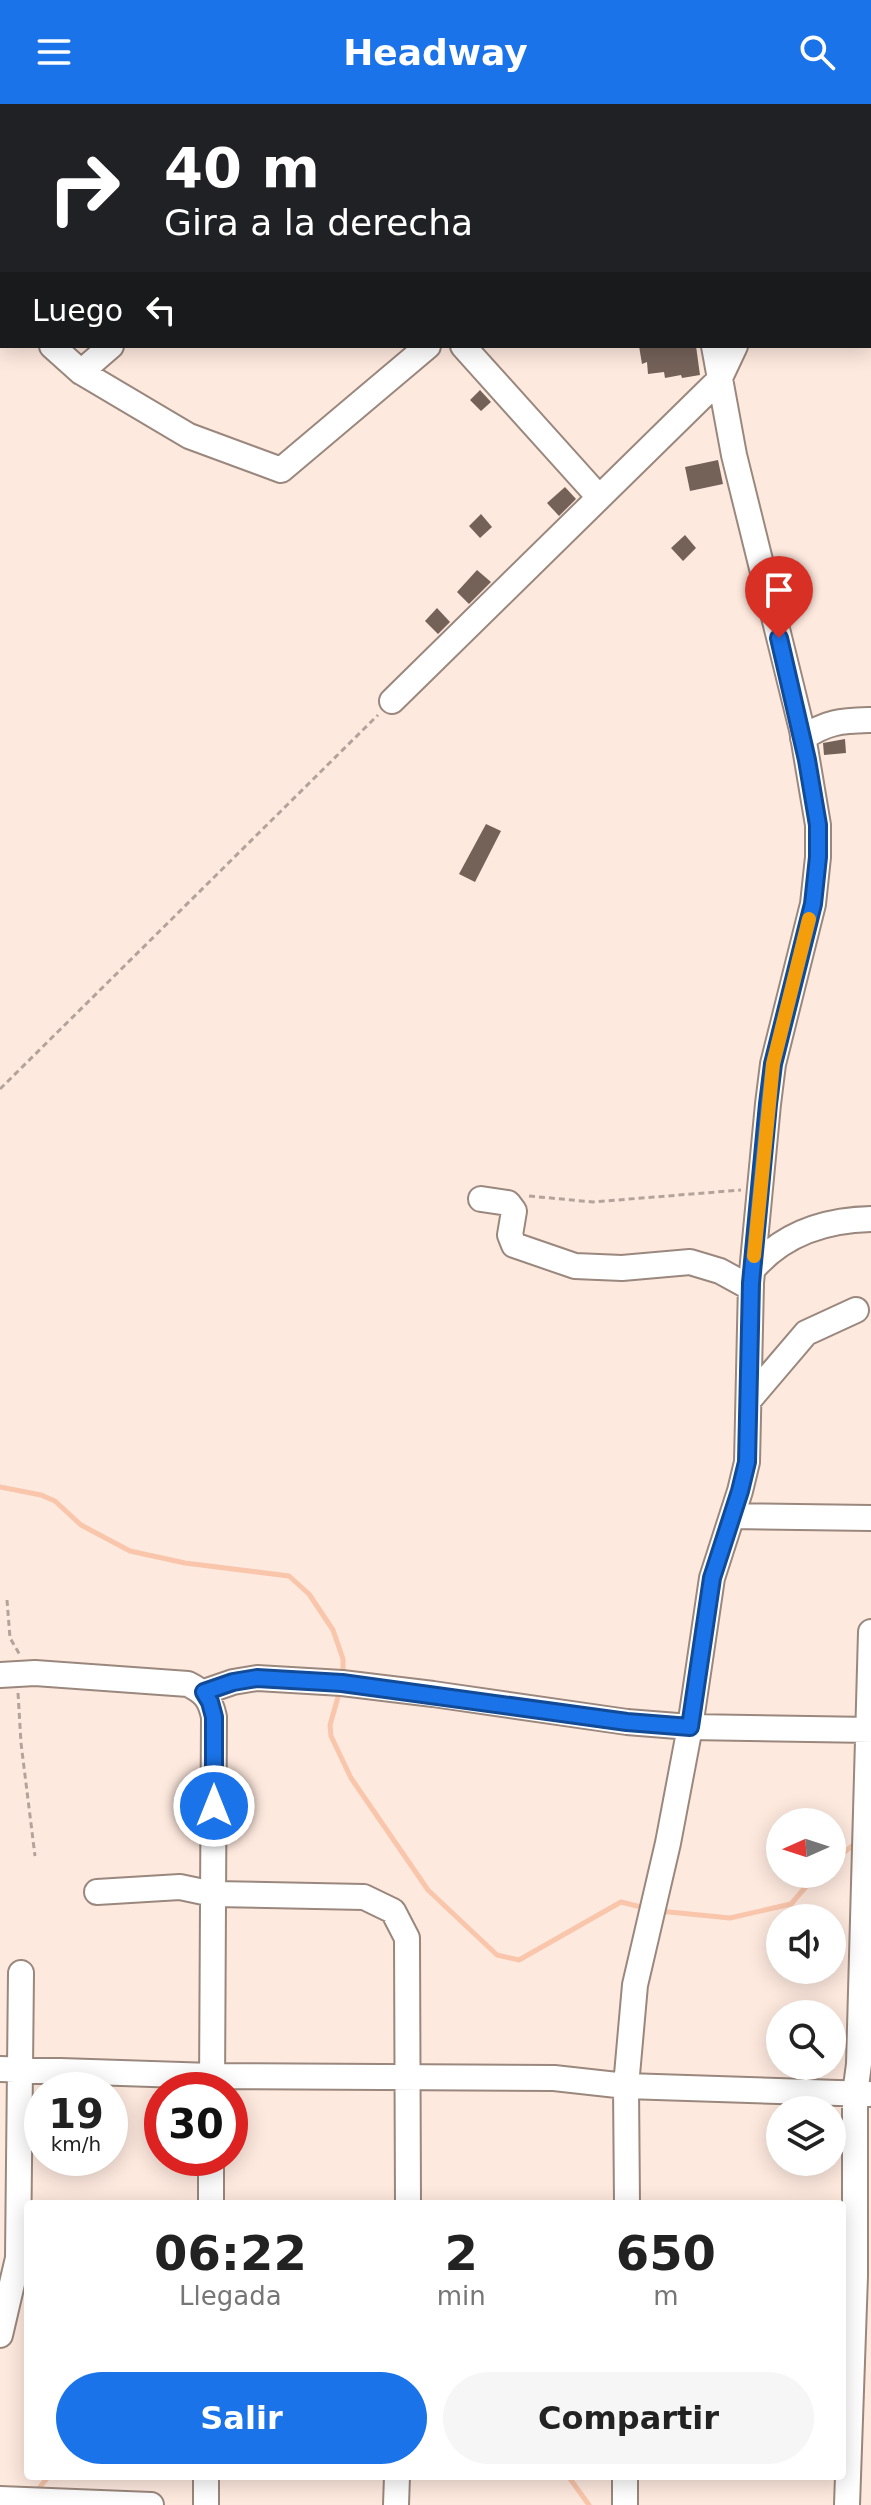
<!DOCTYPE html>
<html lang="es">
<head>
<meta charset="utf-8">
<style>
	body { margin:0; font-family:"DejaVu Sans",sans-serif; background:#f6f6f6; color:#222; height:100vh; display:flex; flex-direction:column; font-size:30px; white-space:nowrap }
	* { box-sizing:border-box; margin:0 }
	p { font-size:26px; color:#767676 }
	.icon { flex:none; width:44px; height:44px; fill:none; stroke:currentColor; stroke-width:2; stroke-linecap:round; stroke-linejoin:round }
	.map { position:relative; flex:1; overflow:hidden }
	.side { position:absolute; left:24px; top:2096px; width:822px; height:280px; display:flex; flex-direction:column; background:#fff; border-radius:8px; box-shadow:0 4px 20px #0003 }
	.side>* { flex:none }
	.guide { position:absolute; left:0px; top:0px; width:872px; height:244px; box-shadow:0 4px 20px #0003; background:#202124; color:#fff; overflow:hidden }
	.needle { width:52px; rotate:267deg }
	.buttons { position:absolute; left:766px; top:1704px; display:grid; gap:16px }
	.buttons a { display:grid; place-items:center; width:80px; height:80px; border-radius:50%; background:#fff; box-shadow:0 4px 20px #0003; font-size:40px }
	.speed { position:absolute; left:24px; top:1968px; display:flex; gap:16px; font-size:40px; font-weight:700; text-align:center }
	.speed>* { display:grid; place-content:center; width:104px; height:104px; border-radius:50%; background:#fff; box-shadow:0 4px 20px #0003; line-height:1 }
	.speed small { font-size:20px; font-weight:400 }
	.speed .limit { border:12px solid #d22; background:#fff; color:#111 }
	.pin { position:absolute; display:grid; place-items:center; width:68px; height:68px; color:#fff; margin:-82px -34px; border-radius:50% 50% 50% 0; rotate:-45deg; box-shadow:0 0 8px #0007 }
	.pin .icon { rotate:45deg }
	.me { position:absolute; width:88px; margin:-44px; rotate:0deg; stroke-linejoin:round; filter:drop-shadow(0 0 6px #0008) }
	.turn { display:flex; align-items:center; gap:28px; height:168px; padding:0 32px; font-size:36px }
	.turn .icon { width:104px; height:104px; stroke-width:2.5 }
	.turn b { display:block; font-size:56px; line-height:68px }
	.then { display:flex; align-items:center; height:76px; padding:0 32px; background:#0003; gap:16px; font-size:30px }
	.eta { display:flex; justify-content:space-evenly; align-items:center; height:136px; text-align:center }
	.eta b { font-size:48px; font-weight:600; line-height:56px }
	.primary-button { display:flex; gap:16px; margin-top:auto; padding:16px 32px }
	.primary-button a { flex:1; height:92px; border-radius:48px; background:#1a73e8; color:#fff; font-size:32px; font-weight:600; line-height:92px; text-align:center }
	.primary-button a+a { background:#f6f6f6; color:#222 }
	header { display:flex; justify-content:space-between; align-items:center; height:104px; padding:0 32px; background:#1a73e8; color:#fff; font-size:36px; font-weight:600 }
	.map>svg:first-child { display:block }
</style>
</head>
<body>
<header><svg class="icon" aria-label="menu" viewBox="0 0 24 24"><path d="M4 6h16M4 12h16M4 18h16"/></svg>Headway<svg class="icon" aria-label="search" viewBox="0 0 24 24"><circle cx="10" cy="10" r="6"/><path d="M15 15l6 6"/></svg></header>
<div class="map">
<svg width="871" height="2401" viewBox="0 0 871 2401">
	<rect width="100%" height="100%" fill="#fee9de"/>
	<g fill="none" stroke-linecap="round" stroke-linejoin="round">
		<path stroke="#f9c6ac" stroke-width="5" d="M862 0 864 2
			M870 7 871 8
			M0 1383 41 1391 55 1397 81 1421 130 1447 185 1459 289 1472 309 1490 333 1526 343 1555V1572
			M340 1586 330 1621 331 1632 351 1674 428 1786 497 1851 519 1856 621 1798 645 1804
			M832 1758 857 1738
			M659 1807 730 1814 791 1800 817 1770
			M568 2372 589 2401
			M34 2390 49 2372"/>
	</g>
	<path fill="#746259" d="M639 242H696L700 271 682 274 681 271 665 274 664 268 648 270 647 258 642 260Z
		M480 286 491 298 481 307 470 296Z
		M718 356 723 380 690 387 685 363Z
		M565 383 576 395 559 412 547 399Z
		M481 410 492 423 480 434 469 422Z
		M685 431 696 444 683 457 671 444Z
		M477 466 491 478 469 500 457 488Z
		M437 504 450 518 438 530 425 517Z
		M845 635 846 649 824 651 823 639Z
		M486 720 501 727 475 778 459 770Z"/>
	<g fill="none" stroke-linecap="round" stroke-linejoin="round">
		<g stroke="#9a877d" stroke-width="28">
			<path id="minor" d="M28 0 30 2
				M243 0 245 2
				M681 0 682 2
				M119 2 122 0
				M378 2 380 0
				M606 2 610 0
				M870 101 871 100
				M0 111 2 107
				M0 195 2 197
				M52 242 81 268 189 332 281 366 428 242
				M463 242 598 392
				M81 268 111 242
				M392 597 719 276 735 242
				M803 634C828 617 842 617 871 616
				M481 1095 508 1099 514 1107 510 1131 514 1141 575 1162 622 1164 690 1158 720 1167 751 1184
				M753 1165C783 1130 825 1116 871 1115
				M749 1296 806 1229 856 1206
				M732 1412 871 1414
				M0 1571 35 1569 188 1580C204 1588 210 1594 214 1613L212 1986
				M204 1588 233 1578 257 1574 342 1579 433 1590 627 1618 690 1623 871 1626
				M97 1788 180 1783 213 1790 364 1793 393 1807 407 1834 408 2100
				M0 1965 212 1972 554 1974 626 1982 869 1990
				M211 2100V2054
				M627 2100 626 1982 635 1881 668 1739 690 1623 712 1474 740 1387 747 1358 751 1179 768 1000 773 960 813 800 818 753V721L802 626 734 351 714 242
				M0 2231 18 2154 21 1869
				M0 2395 151 2401
				M206 2401V2372
				M396 2401 397 2372
				M625 2401V2372
				M847 2401 855 2172V1990L859 1960 871 1528"/>
		</g>
		<path stroke="#b4a39b" stroke-width="3" stroke-dasharray="6 4" stroke-linecap="butt" d="M305 2 308 0
			M0 985 378 611
			M529 1092 593 1098 741 1086
			M7 1496 10 1534 20 1551
			M18 1589 21 1639 35 1752"/>
		<use href="#minor" stroke="#fff" stroke-width="24"/>
	</g>
	<g fill="none" stroke-linecap="round" stroke-linejoin="round">
		<g stroke="#114b97" stroke-width="20">
			<path id="route" d="M214 1702V1613L210 1598 204 1588 233 1578 257 1574 342 1579 627 1618 690 1623 712 1474 740 1387 747 1358 751 1179 768 1000 773 960 813 800 818 753V721L807 656 779 534"/>
		</g>
		<use href="#route" stroke="#1a73e8" stroke-width="14"/>
		<path stroke="#f59e0b" stroke-width="14" d="M754 1152 773 960 809 815"/>
	</g>
</svg>
<div class="buttons">
<a><svg class="needle" viewBox="-14 -14 28 28"><path d="M0-13l5 13h-10z" fill="#e53935"/><path d="M0 13l5-13h-10z" fill="#767676"/></svg></a>
<a><svg class="icon" aria-label="sound" viewBox="0 0 24 24"><path d="M4 9h4l5-4v14l-5-4H4zM17 9q2 3 0 6"/></svg></a>
<a><svg class="icon" aria-label="search" viewBox="0 0 24 24"><circle cx="10" cy="10" r="6"/><path d="M15 15l6 6"/></svg></a>
<a><svg class="icon" aria-label="layers" viewBox="0 0 24 24"><path d="M12 4l9 5-9 5-9-5zM3 14l9 5 9-5"/></svg></a>
</div>
<div class="speed"><div>19<small>km/h</small></div><div class="limit">30</div></div>
<div class="pin" style="left:779px;top:534px;background:#d93025"><svg class="icon" aria-label="arrive" viewBox="0 0 24 24"><path d="M6 21V4h12l-3 4 3 4H6"/></svg></div>
<svg class="me" style="left:214px;top:1702px" viewBox="-20 -20 40 40"><circle r="17" fill="#1a73e8" stroke="#fff" stroke-width="3"/><path d="M0-11L8 9 0 5-8 9z" fill="#fff"/></svg>
<div class="guide">
<div class="turn"><svg class="icon" aria-label="right" viewBox="0 0 24 24"><path d="M7 20v-9h11M14 6l5 5-5 5"/></svg><div><b>40 m</b>Gira a la derecha</div></div>
<div class="then">Luego<svg class="icon" aria-label="left" viewBox="0 0 24 24"><path d="M17 20v-9H6M10 6l-5 5 5 5"/></svg></div>
</div>
<section class="side">
<div class="eta">
<div><b>06:22</b><p>Llegada</p></div>
<div><b>2</b><p>min</p></div>
<div><b>650</b><p>m</p></div>
</div>
<div class="primary-button"><a>Salir</a><a>Compartir</a></div>
</section>
</div>
</body>
</html>
